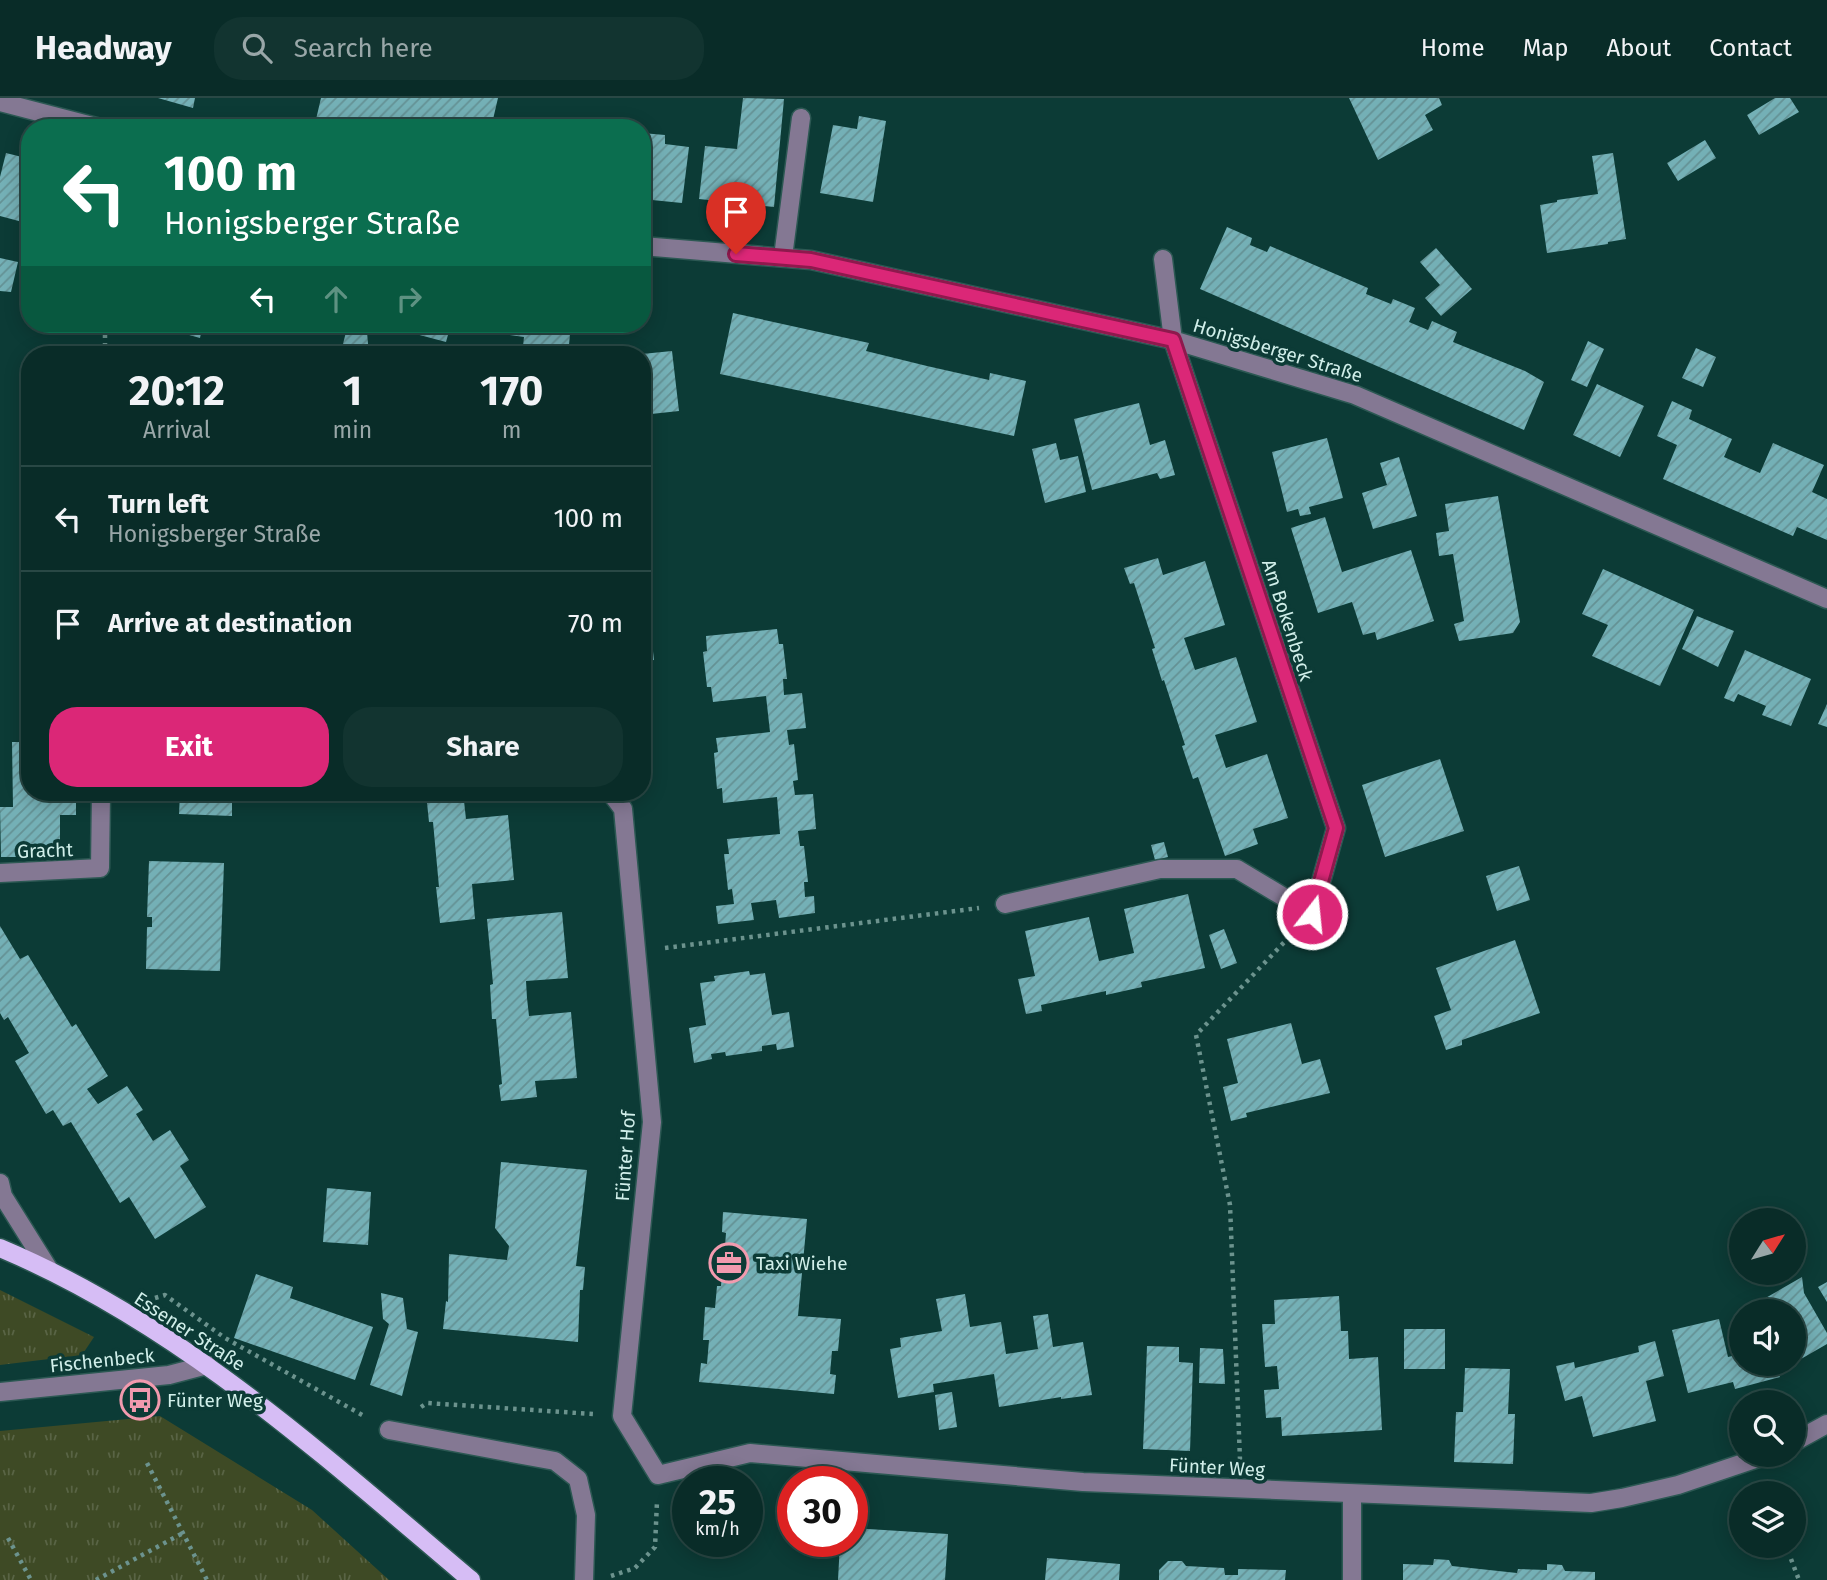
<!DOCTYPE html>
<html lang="en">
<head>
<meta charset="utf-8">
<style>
	body { margin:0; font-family:"Fira Sans",sans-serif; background:#123430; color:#f1f3f6; height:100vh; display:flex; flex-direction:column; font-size:26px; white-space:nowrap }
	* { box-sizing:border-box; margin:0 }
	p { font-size:23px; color:#99a7a8 }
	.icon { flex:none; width:38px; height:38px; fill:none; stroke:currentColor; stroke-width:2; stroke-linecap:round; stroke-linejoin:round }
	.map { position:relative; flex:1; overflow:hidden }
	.details { position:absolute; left:21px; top:248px; width:630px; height:455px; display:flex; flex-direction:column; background:#092c28; border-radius:28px; box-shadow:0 4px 18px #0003,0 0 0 2px #294845 }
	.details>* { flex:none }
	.guide { position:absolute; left:21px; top:21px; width:630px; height:214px; border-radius:28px; box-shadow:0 4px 18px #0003,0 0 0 2px #294845; background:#0b6e4f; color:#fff; overflow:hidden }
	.needle { width:46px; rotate:53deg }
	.controls { position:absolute; left:1729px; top:1110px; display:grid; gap:14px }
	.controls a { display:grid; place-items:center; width:77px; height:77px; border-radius:50%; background:#092c28; box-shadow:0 4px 18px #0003,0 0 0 2px #294845; font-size:35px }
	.speed { position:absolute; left:672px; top:1368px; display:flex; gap:14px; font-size:35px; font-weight:700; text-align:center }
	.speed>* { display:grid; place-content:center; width:91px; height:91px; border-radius:50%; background:#092c28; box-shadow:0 4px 18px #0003,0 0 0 2px #294845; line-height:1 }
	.speed small { font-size:18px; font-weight:400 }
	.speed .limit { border:10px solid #d22; background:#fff; color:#111 }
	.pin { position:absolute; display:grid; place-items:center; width:60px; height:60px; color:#fff; margin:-72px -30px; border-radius:50% 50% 50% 0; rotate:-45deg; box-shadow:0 0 7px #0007 }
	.pin .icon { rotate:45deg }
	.me { position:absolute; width:77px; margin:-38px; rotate:16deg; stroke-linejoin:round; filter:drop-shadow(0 0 5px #0008) }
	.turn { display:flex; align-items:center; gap:24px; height:147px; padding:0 28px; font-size:32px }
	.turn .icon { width:91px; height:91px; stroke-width:2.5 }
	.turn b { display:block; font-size:49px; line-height:60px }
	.lanes { display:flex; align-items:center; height:66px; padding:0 28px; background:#0003; justify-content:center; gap:35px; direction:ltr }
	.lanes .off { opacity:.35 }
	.eta { display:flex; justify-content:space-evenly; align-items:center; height:119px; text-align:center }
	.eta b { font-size:42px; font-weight:700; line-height:49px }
	.action { display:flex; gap:14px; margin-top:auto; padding:14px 28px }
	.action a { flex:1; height:80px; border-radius:28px; background:#db2777; color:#fff; font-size:28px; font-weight:700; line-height:80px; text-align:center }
	.action a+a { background:#123430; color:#f1f3f6 }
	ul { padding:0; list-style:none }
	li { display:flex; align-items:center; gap:21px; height:105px; padding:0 28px; border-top:2px solid #294845 }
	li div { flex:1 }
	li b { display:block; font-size:26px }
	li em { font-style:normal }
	header { display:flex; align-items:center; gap:42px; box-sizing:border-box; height:98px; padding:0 35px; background:#092c28; border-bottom:2px solid #294845 }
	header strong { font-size:33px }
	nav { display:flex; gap:38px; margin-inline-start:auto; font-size:24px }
	.search { width:490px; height:63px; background:#123430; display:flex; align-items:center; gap:18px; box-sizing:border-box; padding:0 24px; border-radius:28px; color:#99a7a8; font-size:26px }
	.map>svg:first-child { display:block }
</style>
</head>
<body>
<header>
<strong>Headway</strong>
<div class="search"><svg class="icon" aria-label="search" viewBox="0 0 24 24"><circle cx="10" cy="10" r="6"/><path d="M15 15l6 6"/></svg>Search here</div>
<nav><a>Home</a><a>Map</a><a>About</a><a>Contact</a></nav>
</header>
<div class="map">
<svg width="1827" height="1482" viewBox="0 0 1827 1482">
	<defs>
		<pattern id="grass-tufts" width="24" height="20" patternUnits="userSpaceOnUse" patternTransform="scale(1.75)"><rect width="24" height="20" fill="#3e4a25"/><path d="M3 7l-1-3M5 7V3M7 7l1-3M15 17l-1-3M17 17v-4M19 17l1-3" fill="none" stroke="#596445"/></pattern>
		<pattern id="building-hatch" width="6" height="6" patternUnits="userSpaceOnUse" patternTransform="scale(1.75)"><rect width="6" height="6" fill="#74b0b6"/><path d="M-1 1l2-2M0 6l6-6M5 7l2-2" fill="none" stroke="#649194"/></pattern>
	</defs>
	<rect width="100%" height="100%" fill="#0c3b36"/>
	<path fill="url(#grass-tufts)" d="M0 1192 94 1239 82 1257 0 1267Z
		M160 1318 312 1412 389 1482H0V1333Z"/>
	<path fill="url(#building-hatch)" d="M158 0H195L193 10Z
		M321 0H498L491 30H314Z
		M743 0 784 1 774 109 699 101 705 48 737 51Z
		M1349 0H1439L1442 7 1425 17 1433 32 1378 62Z
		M1775 0H1790L1799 14 1759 37 1747 17Z
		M859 18 886 23 873 104 820 95 833 27 857 31Z
		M642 35 665 37V46L689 49 682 105 642 101Z
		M1705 42 1716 60 1678 83 1667 65Z
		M6 55 30 61V126L0 118V79Z
		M1613 55 1626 141 1608 144V146L1547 155 1540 107 1557 104V102L1598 96 1592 58Z
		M1227 129 1252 140 1250 147 1267 154 1270 148 1368 190 1366 196 1391 206 1393 201 1415 210 1409 224 1428 232 1432 223 1457 234 1453 244 1525 273 1544 284 1524 332 1200 191Z
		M1436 150 1472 191 1441 218 1425 200 1440 187 1420 164Z
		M0 160 18 164 11 194 0 193Z
		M733 215 869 245 866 253 927 268 989 282 990 275 1026 283 1014 338 720 276Z
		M165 226H203L200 240 164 230Z
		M348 226H370L367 234 369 257 341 254Z
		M378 226H451L446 244Z
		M498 226H571L568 257H522L524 239 497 235Z
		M1588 243 1604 251 1587 289 1571 282Z
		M1696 250 1716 259 1703 289 1682 280Z
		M672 253 679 313 642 317V256Z
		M1597 286 1644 308 1620 359 1573 337Z
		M1672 303 1692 312 1689 321 1732 341 1724 359 1744 368 1760 375 1773 345 1824 367 1812 394 1827 401V442L1797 429 1793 438 1663 381 1677 347 1657 338Z
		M1139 305 1150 347 1165 342 1175 377 1160 381 1157 375 1092 392 1074 321Z
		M1327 340 1343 400 1309 409 1311 416 1300 418 1298 411 1287 414 1272 354Z
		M1056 345 1060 362 1078 358 1086 394 1045 405 1032 351Z
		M1399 359 1417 418 1373 431 1362 395 1387 387 1380 365Z
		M1498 398 1520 524 1513 535 1459 543 1454 526 1464 523 1453 456 1439 458 1436 435 1449 433 1445 406Z
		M1325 419 1342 474 1411 452 1434 523 1377 542 1375 534 1363 537 1352 504 1318 515 1291 430Z
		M1158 460 1163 477 1205 463 1225 527 1184 540 1195 572 1236 559 1257 624 1215 637 1226 670 1267 656 1288 720 1253 731 1258 746 1225 758 1198 679 1193 681 1182 648 1185 647 1164 582 1162 583 1152 551 1155 550 1134 485 1130 486 1124 470Z
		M1603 471 1694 512 1660 588 1592 558 1608 527 1582 516Z
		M1697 518 1734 533 1718 569 1682 551Z
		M650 526 654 562 642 563V527Z
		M777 531 779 546H783L785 563 787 581H783L784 597 802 595 806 630 787 632 789 647 794 646 798 682 793 683 795 697 813 696 816 731 798 733 800 748H804L808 784H804L805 799 814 798 815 815 779 820 776 802 751 805 754 822 718 826 716 808 734 806 732 791 728 792 724 756H729L727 741 780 736 777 699 723 705 722 690 717 691 714 655 718 654 716 640 770 634 766 598 713 604 711 589H707L703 554 707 553 706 538Z
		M1745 552 1811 581 1791 628 1762 617 1766 608 1738 596 1734 604 1724 600Z
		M1827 606V629L1818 626Z
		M12 644H30V695H76V717H60V759H1L0 709H13Z
		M1440 661 1464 733 1385 759 1362 687Z
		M180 695H232V718L179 716Z
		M426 695H463V702L455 704 464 703 466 721 508 717 514 782 472 786 475 821 440 825 436 789H439L433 724H429Z
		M1164 744 1168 759 1155 762 1151 747Z
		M149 763 224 765 220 873 146 871 147 829H152V819H147Z
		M1519 768 1530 802 1497 813 1486 778Z
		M1188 796 1205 870 1141 884 1142 889 1106 897V893L1041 907 1042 913 1026 916 1018 881 1035 878 1025 833 1089 819 1099 863 1134 855 1124 811Z
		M562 814 568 880 526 883 527 900 529 918 571 914 577 980 535 983 537 999 501 1003 499 987 502 986 496 921H492L490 887 493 886 487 821Z
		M0 828 20 861 28 857 72 929 76 926 108 978 87 991 98 1006 127 988 143 1012 136 1016 153 1043 170 1032 189 1062 180 1068 206 1109 155 1141 129 1099 120 1105 71 1024 63 1028 53 1012 46 1016 15 963 29 955 8 919 4 922 0 915Z
		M1224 831 1237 865 1221 871 1209 837Z
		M1515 842 1540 915 1462 942V947L1446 952 1434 918 1451 912 1436 870Z
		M749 873 750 877 765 875 772 917 789 914 794 949 777 952 776 946 762 948V953L726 958 725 954 711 956 712 961 694 965 689 930 706 927 700 885 715 883 714 878Z
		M1291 925 1302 966 1320 961 1330 995 1246 1015 1247 1019 1231 1023 1223 989 1238 985 1227 941Z
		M501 1064 587 1072 576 1168 585 1169 583 1192H580L578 1244 443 1231 446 1203 448 1204 449 1156 507 1162 509 1148 495 1130Z
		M327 1090 371 1094 368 1147 323 1144Z
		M723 1114 807 1121 798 1218 841 1221 838 1253H832L830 1276 836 1277 834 1296 699 1284 701 1265 707 1266 709 1242H703L705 1209 715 1210 717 1188H721L722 1175H718L720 1147 725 1148 726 1135 722 1134Z
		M256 1176 293 1189 290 1200 373 1229 355 1282 234 1240Z
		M1802 1179 1804 1195 1827 1235V1246L1794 1265V1213H1756L1755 1206Z
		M1827 1184V1204L1818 1189Z
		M381 1195 403 1200 407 1231 418 1234 402 1298 370 1287 389 1226 383 1221Z
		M965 1196 970 1229 1001 1224 1006 1256 1038 1251 1033 1218 1048 1216 1053 1249 1083 1244 1092 1297 1061 1301V1299L999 1309 994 1276 933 1286 934 1294 898 1300 890 1251 901 1249 900 1240 942 1233 936 1201Z
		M1339 1198 1341 1233H1348L1349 1261 1378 1259 1382 1332 1282 1338 1281 1319 1266 1320 1264 1292 1279 1291 1277 1268 1265 1269 1262 1226H1275L1274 1202Z
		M1719 1221 1728 1259 1741 1256V1265H1793L1778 1274 1780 1279 1735 1291 1733 1284 1688 1295 1672 1232Z
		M1404 1231H1445V1271H1404Z
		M1655 1243 1664 1278 1646 1283 1656 1323 1593 1339 1582 1298 1565 1303 1556 1268 1574 1264 1575 1270 1639 1254 1638 1248Z
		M1147 1248 1179 1249V1264L1193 1265 1190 1353 1143 1351Z
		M1200 1250 1223 1251 1225 1286 1199 1285Z
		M1465 1270 1510 1271 1508 1316H1515L1513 1366 1454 1364 1456 1314H1463Z
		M952 1294 957 1329 939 1332 935 1297Z
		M852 1430 948 1436 945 1482H838L840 1444H852Z
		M1047 1460 1120 1466 1119 1482H1045Z
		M1434 1461 1449 1462 1452 1468 1517 1475 1518 1471 1547 1472V1466L1562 1467 1565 1473 1595 1474V1482H1403V1466L1433 1467Z
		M1168 1463H1182L1186 1468 1224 1470 1225 1477H1238V1471L1286 1472 1285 1482H1159V1472Z"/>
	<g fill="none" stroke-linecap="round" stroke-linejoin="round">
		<g stroke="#2c5853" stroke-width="21">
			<path id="minor" d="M0 4 100 30
				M642 148 811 162 1173 242 1355 297 1827 501
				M783 159 801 20
				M611 695 623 711 652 1024 622 1318 658 1377 750 1355 1083 1384 1591 1405 1622 1400 1678 1387 1770 1356
				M0 775 100 770 101 695
				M1005 806 1160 771H1237L1312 816 1336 730 1173 242 1163 161
				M0 1085 3 1098 48 1170
				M0 1294 169 1277 207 1267
				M389 1332 555 1363 578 1381 586 1417 584 1482
				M1794 1344 1827 1326
				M1352 1482V1396"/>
		</g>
		<g stroke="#2c5853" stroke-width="21">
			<path id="major" d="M0 1150C179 1225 324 1358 471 1482"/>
		</g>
		<path stroke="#6c938e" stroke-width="4.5" stroke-dasharray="3.5 5" stroke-linecap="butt" d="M105 257V226
			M665 850 979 810
			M155 1200 165 1197 225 1240 364 1318
			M421 1309 427 1305 593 1316
			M1240 1362 1230 1107 1196 937 1292 836
			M147 1365 207 1482
			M8 1440 31 1482
			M1791 1461 1799 1482
			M611 1478 635 1470 655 1449 657 1403
			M96 1482 183 1435"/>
		<use href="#minor" stroke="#847893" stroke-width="18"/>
		<use href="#major" stroke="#d6bdf5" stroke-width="18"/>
	</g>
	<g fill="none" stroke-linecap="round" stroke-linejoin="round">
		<g stroke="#8e194d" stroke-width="18">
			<path id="route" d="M736 156 811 162 1173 242 1336 730 1312 816"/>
		</g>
		<use href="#route" stroke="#db2777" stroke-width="12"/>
	</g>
	<defs>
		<g id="office-ring" transform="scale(2.0125)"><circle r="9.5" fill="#0c3b36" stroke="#f29aae" stroke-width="1.5"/><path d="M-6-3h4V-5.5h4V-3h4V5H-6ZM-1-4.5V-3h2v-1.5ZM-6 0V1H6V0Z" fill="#f29aae"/></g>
		<g id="bus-ring" transform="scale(2.0125)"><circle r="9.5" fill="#0c3b36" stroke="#f29aae" stroke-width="1.5"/><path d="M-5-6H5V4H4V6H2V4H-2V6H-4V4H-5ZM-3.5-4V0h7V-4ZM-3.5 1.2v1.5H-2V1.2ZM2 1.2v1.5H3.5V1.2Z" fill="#f29aae"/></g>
	</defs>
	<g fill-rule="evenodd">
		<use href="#office-ring" x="729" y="1165"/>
		<use href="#bus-ring" x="140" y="1302"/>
	</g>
	<g text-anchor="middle" stroke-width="7" stroke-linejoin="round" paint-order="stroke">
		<g font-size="19" fill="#d1efea" stroke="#0c3b36">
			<text transform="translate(1278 252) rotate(17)" y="7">Honigsberger Straße</text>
			<text transform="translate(1288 522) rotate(72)" y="7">Am Bokenbeck</text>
			<text transform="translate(45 752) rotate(-2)" y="7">Gracht</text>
			<text transform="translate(625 1058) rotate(-86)" y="7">Fünter Hof</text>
			<text transform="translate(190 1233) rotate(33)" y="7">Essener Straße</text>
			<text transform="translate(102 1262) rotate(-6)" y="7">Fischenbeck</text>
			<text transform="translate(1217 1369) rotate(3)" y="7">Fünter Weg</text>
		</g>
		<g font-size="19" fill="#d1efea" stroke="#0c3b36" text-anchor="start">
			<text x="756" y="1172">Taxi Wiehe</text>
			<text x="167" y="1309">Fünter Weg</text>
		</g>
	</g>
</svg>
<div class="controls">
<a><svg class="needle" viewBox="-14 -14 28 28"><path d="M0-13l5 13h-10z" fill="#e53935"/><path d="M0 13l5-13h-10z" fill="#99a7a8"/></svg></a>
<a><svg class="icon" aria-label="sound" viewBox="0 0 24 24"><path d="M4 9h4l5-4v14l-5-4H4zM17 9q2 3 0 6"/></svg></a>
<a><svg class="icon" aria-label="search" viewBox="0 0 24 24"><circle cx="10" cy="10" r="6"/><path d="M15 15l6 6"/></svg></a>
<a><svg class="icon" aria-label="layers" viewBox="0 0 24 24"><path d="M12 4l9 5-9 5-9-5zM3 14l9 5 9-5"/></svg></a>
</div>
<div class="speed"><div>25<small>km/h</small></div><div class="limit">30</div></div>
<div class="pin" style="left:736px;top:156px;background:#d93025"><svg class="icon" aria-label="arrive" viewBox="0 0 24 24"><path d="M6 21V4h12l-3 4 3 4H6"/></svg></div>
<svg class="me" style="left:1312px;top:816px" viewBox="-20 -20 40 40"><circle r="17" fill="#db2777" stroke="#fff" stroke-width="3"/><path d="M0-11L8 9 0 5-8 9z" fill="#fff"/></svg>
<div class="guide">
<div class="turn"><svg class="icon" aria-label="left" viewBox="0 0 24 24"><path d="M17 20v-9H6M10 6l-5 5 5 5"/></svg><div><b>100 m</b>Honigsberger Straße</div></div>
<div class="lanes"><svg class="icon" aria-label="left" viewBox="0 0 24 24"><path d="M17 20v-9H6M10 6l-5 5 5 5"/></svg><svg class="icon off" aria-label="ahead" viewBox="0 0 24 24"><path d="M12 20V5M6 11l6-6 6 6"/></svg><svg class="icon off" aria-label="right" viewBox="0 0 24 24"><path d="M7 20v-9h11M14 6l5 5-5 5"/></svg></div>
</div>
<section class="details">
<div class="eta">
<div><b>20:12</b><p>Arrival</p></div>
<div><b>1</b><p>min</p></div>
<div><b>170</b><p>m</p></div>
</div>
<ul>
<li><svg class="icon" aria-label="left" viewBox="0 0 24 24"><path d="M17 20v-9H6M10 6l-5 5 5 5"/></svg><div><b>Turn left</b><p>Honigsberger Straße</p></div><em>100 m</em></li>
<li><svg class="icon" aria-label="arrive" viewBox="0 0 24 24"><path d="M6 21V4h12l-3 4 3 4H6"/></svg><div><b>Arrive at destination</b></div><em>70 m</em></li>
</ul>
<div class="action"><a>Exit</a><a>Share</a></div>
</section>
</div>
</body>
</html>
